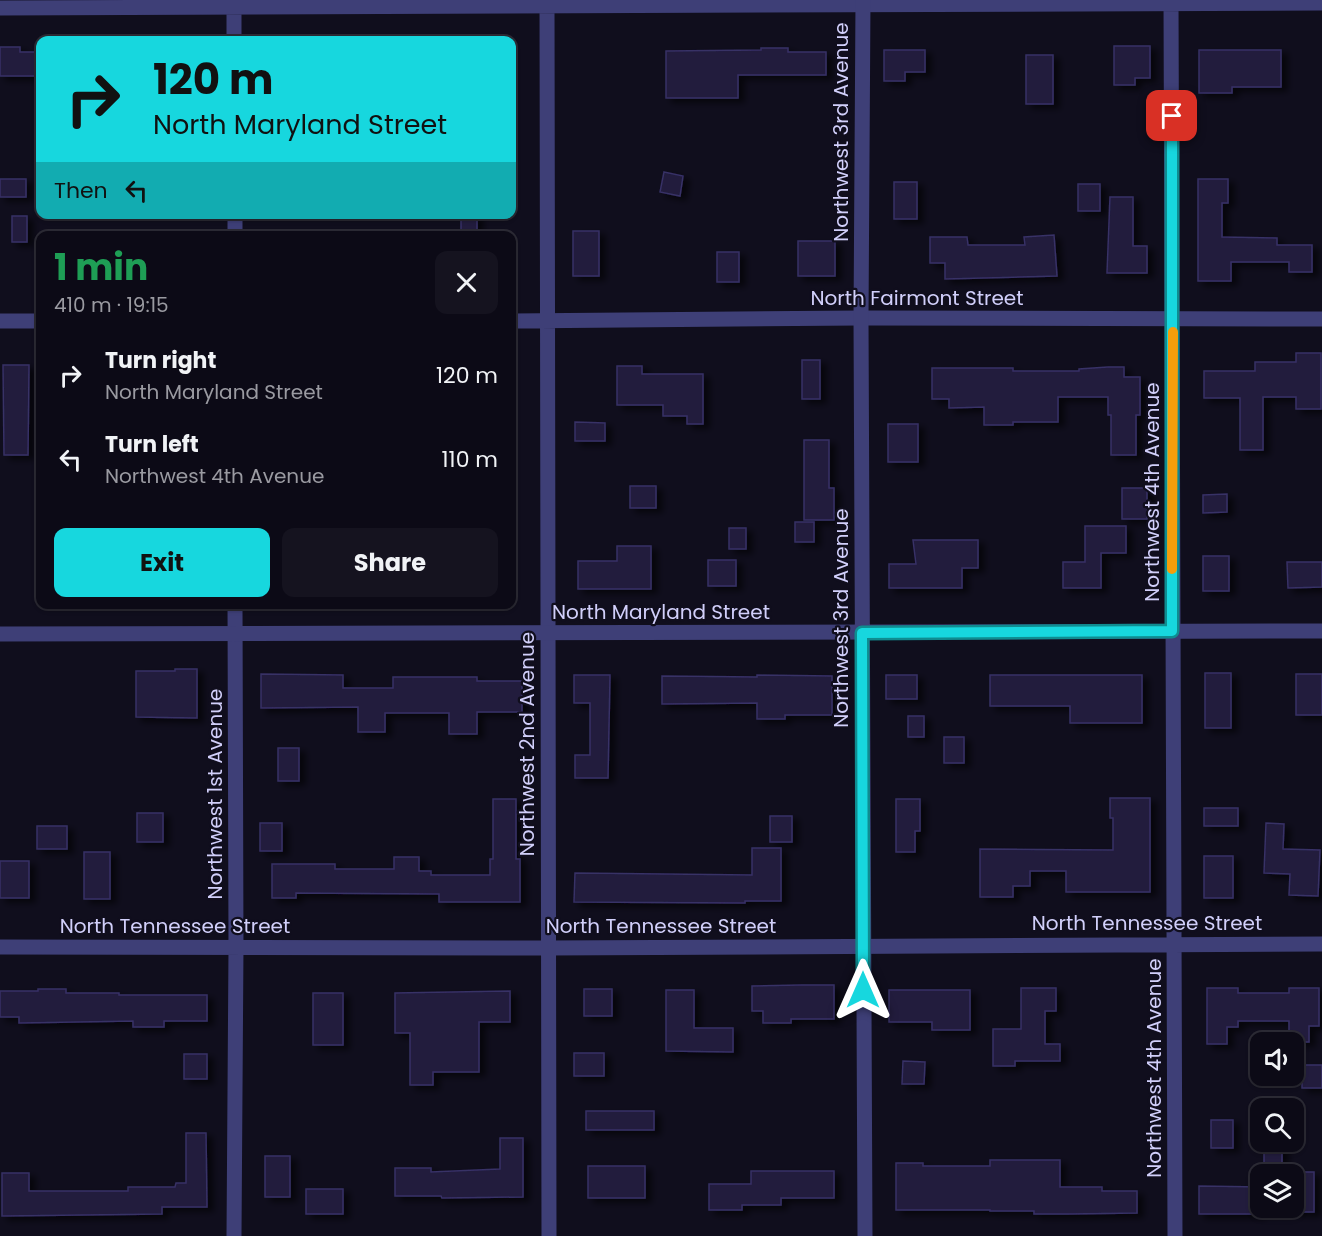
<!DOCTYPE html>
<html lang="en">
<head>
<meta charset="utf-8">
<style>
	body { margin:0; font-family:Poppins,sans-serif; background:#15131f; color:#f1f3f6; height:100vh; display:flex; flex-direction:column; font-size:22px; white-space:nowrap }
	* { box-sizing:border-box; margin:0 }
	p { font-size:20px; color:#9a9aa1 }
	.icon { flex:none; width:33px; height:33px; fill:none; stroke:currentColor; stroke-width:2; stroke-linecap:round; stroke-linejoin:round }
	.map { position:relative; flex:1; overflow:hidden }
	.panel { position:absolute; left:36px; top:231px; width:480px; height:378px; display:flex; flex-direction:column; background:#0c0a16; border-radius:12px; box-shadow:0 2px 4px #0004,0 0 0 2px #2c2b35 }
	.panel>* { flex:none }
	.guide { position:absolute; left:36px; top:36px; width:480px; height:183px; border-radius:12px; box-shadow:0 2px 4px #0004,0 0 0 2px #2c2b35; background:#17d7de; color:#111; overflow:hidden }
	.fabs { position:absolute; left:1250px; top:1032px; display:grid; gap:12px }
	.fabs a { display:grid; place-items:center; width:54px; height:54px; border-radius:12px; background:#0c0a16; box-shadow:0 2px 4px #0004,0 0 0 2px #2c2b35; font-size:30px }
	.pin { position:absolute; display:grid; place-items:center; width:51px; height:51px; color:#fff; margin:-26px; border-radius:12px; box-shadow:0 3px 9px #0006 }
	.me { position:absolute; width:66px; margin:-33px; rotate:0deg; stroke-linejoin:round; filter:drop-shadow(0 0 4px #0008) }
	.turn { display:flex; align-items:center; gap:21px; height:126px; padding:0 18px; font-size:27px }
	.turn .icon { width:78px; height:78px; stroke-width:2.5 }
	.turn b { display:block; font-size:42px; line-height:51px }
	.then { display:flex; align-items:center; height:57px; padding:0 18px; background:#0003; gap:12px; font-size:22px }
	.round { display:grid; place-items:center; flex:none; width:63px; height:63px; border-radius:12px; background:#15131f }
	.headline { display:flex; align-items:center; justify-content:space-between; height:102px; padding:0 18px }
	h1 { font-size:36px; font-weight:700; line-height:45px; color:#1e9e55 }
	.primary-button { display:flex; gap:12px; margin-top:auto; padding:12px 18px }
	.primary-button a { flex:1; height:69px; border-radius:12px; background:#17d7de; color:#111; font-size:24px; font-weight:700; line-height:69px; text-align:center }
	.primary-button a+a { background:#15131f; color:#f1f3f6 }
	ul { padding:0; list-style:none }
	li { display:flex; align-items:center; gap:18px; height:84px; padding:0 18px }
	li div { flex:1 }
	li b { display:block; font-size:22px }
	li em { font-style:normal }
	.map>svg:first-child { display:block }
</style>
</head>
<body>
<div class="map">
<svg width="1322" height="1236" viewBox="0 0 1322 1236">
	<defs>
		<filter id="shadow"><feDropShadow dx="6" dy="4" stdDeviation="3" flood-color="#0009"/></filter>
	</defs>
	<rect width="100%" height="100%" fill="#100e1d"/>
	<path fill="#201c3c" stroke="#373066" stroke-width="1.5" filter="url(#shadow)" d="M1114 46H1150V78H1135V85H1114Z
		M0 47H20V52H40V76H0Z
		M761 48H788V52H826V75H738V98H666V51L761 50Z
		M884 50H925V72H905V81H884Z
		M1199 50H1281V87H1232V93H1199Z
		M1026 55H1053V104H1026Z
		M664 172 683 176 680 196 660 192Z
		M0 179H26V197H0Z
		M1198 179H1228V203H1222V237L1277 238V245H1312V272H1289V262H1231V281H1198Z
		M894 182H917V219H894Z
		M1078 184H1100V211H1078Z
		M1110 197H1133V246H1147V273H1107Z
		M461 214H477V236H461Z
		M12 216H27V242H12Z
		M573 231H599V276H573Z
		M1054 235 1057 276 945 279V263H930V237H967L968 245H1025L1024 237Z
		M798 241H835V276H798Z
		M717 252H739V282H717Z
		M1296 353H1321V409H1296V397H1263V450H1240V398H1204V371H1255V362H1296Z
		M802 360H820V399H802Z
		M3 365H29L28 455H4Z
		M617 366H642V374H703V424H687V416H663V405H617Z
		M1108 367H1124V377H1140V415H1136V455H1111V415H1108V397H1058V422H1013V425H984V407L949 408V399H932V368H1013V371H1079V369Z
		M575 422 605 423V441H575Z
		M888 424H918V462H888Z
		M804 440H829V488H834V520H804Z
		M630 486H656V508H630Z
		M1122 488H1147V519H1122Z
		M1227 494V512L1203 513V495Z
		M795 522H814V542H795Z
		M1085 526H1126V553H1101V588H1063V562H1085Z
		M729 528H746V549H729Z
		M913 540H978V568H962V588H889V564H916Z
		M617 546H651V589H578V561H617Z
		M1203 556H1229V591H1203Z
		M708 560H736V586H708Z
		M1287 562H1322V587L1288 588Z
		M175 669H197V718L136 717V671H175Z
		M1205 673H1231V728H1205Z
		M261 674 343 675V688H393V677H477V681H522V712H477V734H449V713H385V732H358V707L261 708Z
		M1296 674H1322V715H1296Z
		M574 675H610L608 778H575V755H590V703H574Z
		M757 675 832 676V715H785V719H757V703L662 704V676L757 677Z
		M886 675H917V699H886Z
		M990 675H1142V723H1070V706H990Z
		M908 716H924V737H908Z
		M944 737H964V763H944Z
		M278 748H299V781H278Z
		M1110 798H1150V892H1066V871H1030V886H1013V897H980V849L1113 850V818H1110Z
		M493 799H516V859H520V902H439V894L296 893V898H272V864H335V869H394V857H419V871H431V875H490V859H493Z
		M896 799H920V831H915V852H896Z
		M1204 808H1238V826H1204Z
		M137 813H163V842H137Z
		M770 816H792V842H770Z
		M260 823H282V851H260Z
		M1266 823 1284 824 1283 849 1320 850 1318 896 1289 895 1290 874 1264 873Z
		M37 826H67V849H37Z
		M752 848H781V901H745V903L574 902 575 873 752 875Z
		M84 852H110V899H84Z
		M1204 856H1233V898H1204Z
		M0 861H29V898H0Z
		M801 985H834V1019H791V1023H763V1011H752V986Z
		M1021 988H1056V1011H1045V1044H1060V1061H1015V1066H993V1029H1021Z
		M1207 988H1238V993H1289V988H1319V1026H1309V1042H1289V1021H1238V1027H1227V1044H1207Z
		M38 989H66V993H119V995H207V1021H164V1027H133V1021L19 1023V1017H0V991H38Z
		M584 989H612V1016H584Z
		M666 990H694V1028H733V1052L666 1051Z
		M889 990H970V1030H932V1022H889Z
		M510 991V1022H479V1072H433V1085H410V1033H395V993Z
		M313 993H343V1045H313Z
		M574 1053H604V1076H574Z
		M184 1054H207V1079H184Z
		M903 1061 925 1062 924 1084H902Z
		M1302 1065H1322V1088H1302Z
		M586 1111H654V1130H586Z
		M1211 1120H1233V1148H1211Z
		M186 1133H206L207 1207H162V1214L2 1216V1173H29V1191H128V1187H175L176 1183H186Z
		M500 1138H523V1197L442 1198 441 1196H395V1168H431V1172L500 1169Z
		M1264 1142H1282V1174H1264Z
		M265 1156H290V1197H265Z
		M990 1160H1060V1187H1102V1191H1137V1213L1068 1214H1034V1211H990V1210H896V1163H923V1166H990Z
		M588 1166H645V1198H588Z
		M751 1171H834V1198H781V1205H742V1210H709V1184H751Z
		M1293 1172H1314V1212H1293Z
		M1199 1186 1260 1187V1214H1199Z
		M306 1189H343V1214H306Z"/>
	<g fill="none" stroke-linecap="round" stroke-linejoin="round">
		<path stroke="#3e3f77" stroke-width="15" d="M234 0V40
			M547 0 549 1236
			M1171 0 1175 1236
			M0 8 1322 3
			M235 214V236
			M0 321H40
			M512 321 861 318 1322 319
			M0 947 548 948 1322 944
			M234 1236 236 947 235 604"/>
		<path stroke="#3e3f77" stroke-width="15" d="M863 0 861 318 865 1236
			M0 634 1322 631"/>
	</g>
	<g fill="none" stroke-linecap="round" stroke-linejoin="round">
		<g stroke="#0f8c90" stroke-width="15">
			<path id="route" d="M863 990 862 633 1172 631V116"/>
		</g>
		<use href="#route" stroke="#17d7de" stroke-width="10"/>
		<path stroke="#f59e0b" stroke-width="10" d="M1172 569 1173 332"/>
	</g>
	<g text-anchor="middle" stroke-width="4.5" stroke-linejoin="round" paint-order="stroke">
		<g font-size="20" fill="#d1cffa" stroke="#100e1d">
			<text transform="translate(841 132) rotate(-90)" y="7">Northwest 3rd Avenue</text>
			<text x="917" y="305">North Fairmont Street</text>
			<text transform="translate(1152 492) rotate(-90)" y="7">Northwest 4th Avenue</text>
			<text x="661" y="619">North Maryland Street</text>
			<text transform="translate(841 618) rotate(-90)" y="7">Northwest 3rd Avenue</text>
			<text transform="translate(527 744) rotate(-90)" y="7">Northwest 2nd Avenue</text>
			<text transform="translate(215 794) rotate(-90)" y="7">Northwest 1st Avenue</text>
			<text x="1147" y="930">North Tennessee Street</text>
			<text x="175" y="933">North Tennessee Street</text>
			<text x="661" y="933">North Tennessee Street</text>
			<text transform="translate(1154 1068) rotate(-90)" y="7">Northwest 4th Avenue</text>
		</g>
	</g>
</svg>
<div class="fabs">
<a><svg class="icon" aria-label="sound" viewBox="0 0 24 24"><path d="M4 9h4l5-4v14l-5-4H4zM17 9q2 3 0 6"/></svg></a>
<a><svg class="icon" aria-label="search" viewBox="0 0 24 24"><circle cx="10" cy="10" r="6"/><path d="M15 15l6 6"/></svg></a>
<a><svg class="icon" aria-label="layers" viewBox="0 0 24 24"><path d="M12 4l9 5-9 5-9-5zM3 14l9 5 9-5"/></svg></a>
</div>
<div class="pin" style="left:1172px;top:116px;background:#d93025"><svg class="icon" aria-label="arrive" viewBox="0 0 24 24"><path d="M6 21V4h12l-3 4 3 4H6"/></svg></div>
<svg class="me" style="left:863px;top:990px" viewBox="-20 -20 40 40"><path d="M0-17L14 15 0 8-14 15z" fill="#17d7de" stroke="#fff" stroke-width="4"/></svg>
<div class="guide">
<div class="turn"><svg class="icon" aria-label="right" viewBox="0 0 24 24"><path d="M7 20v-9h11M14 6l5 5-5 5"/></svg><div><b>120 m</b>North Maryland Street</div></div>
<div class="then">Then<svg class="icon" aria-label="left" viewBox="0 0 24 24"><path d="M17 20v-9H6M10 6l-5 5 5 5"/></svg></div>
</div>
<section class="panel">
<div class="headline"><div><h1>1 min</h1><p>410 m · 19:15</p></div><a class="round"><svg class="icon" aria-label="close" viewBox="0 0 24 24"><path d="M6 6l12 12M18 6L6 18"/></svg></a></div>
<ul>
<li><svg class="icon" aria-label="right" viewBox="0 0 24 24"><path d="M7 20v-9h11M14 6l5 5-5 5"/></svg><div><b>Turn right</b><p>North Maryland Street</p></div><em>120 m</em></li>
<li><svg class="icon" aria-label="left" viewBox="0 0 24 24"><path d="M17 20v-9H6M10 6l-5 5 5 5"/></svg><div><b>Turn left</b><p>Northwest 4th Avenue</p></div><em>110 m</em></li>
</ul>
<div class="primary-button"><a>Exit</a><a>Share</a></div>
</section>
</div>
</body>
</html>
